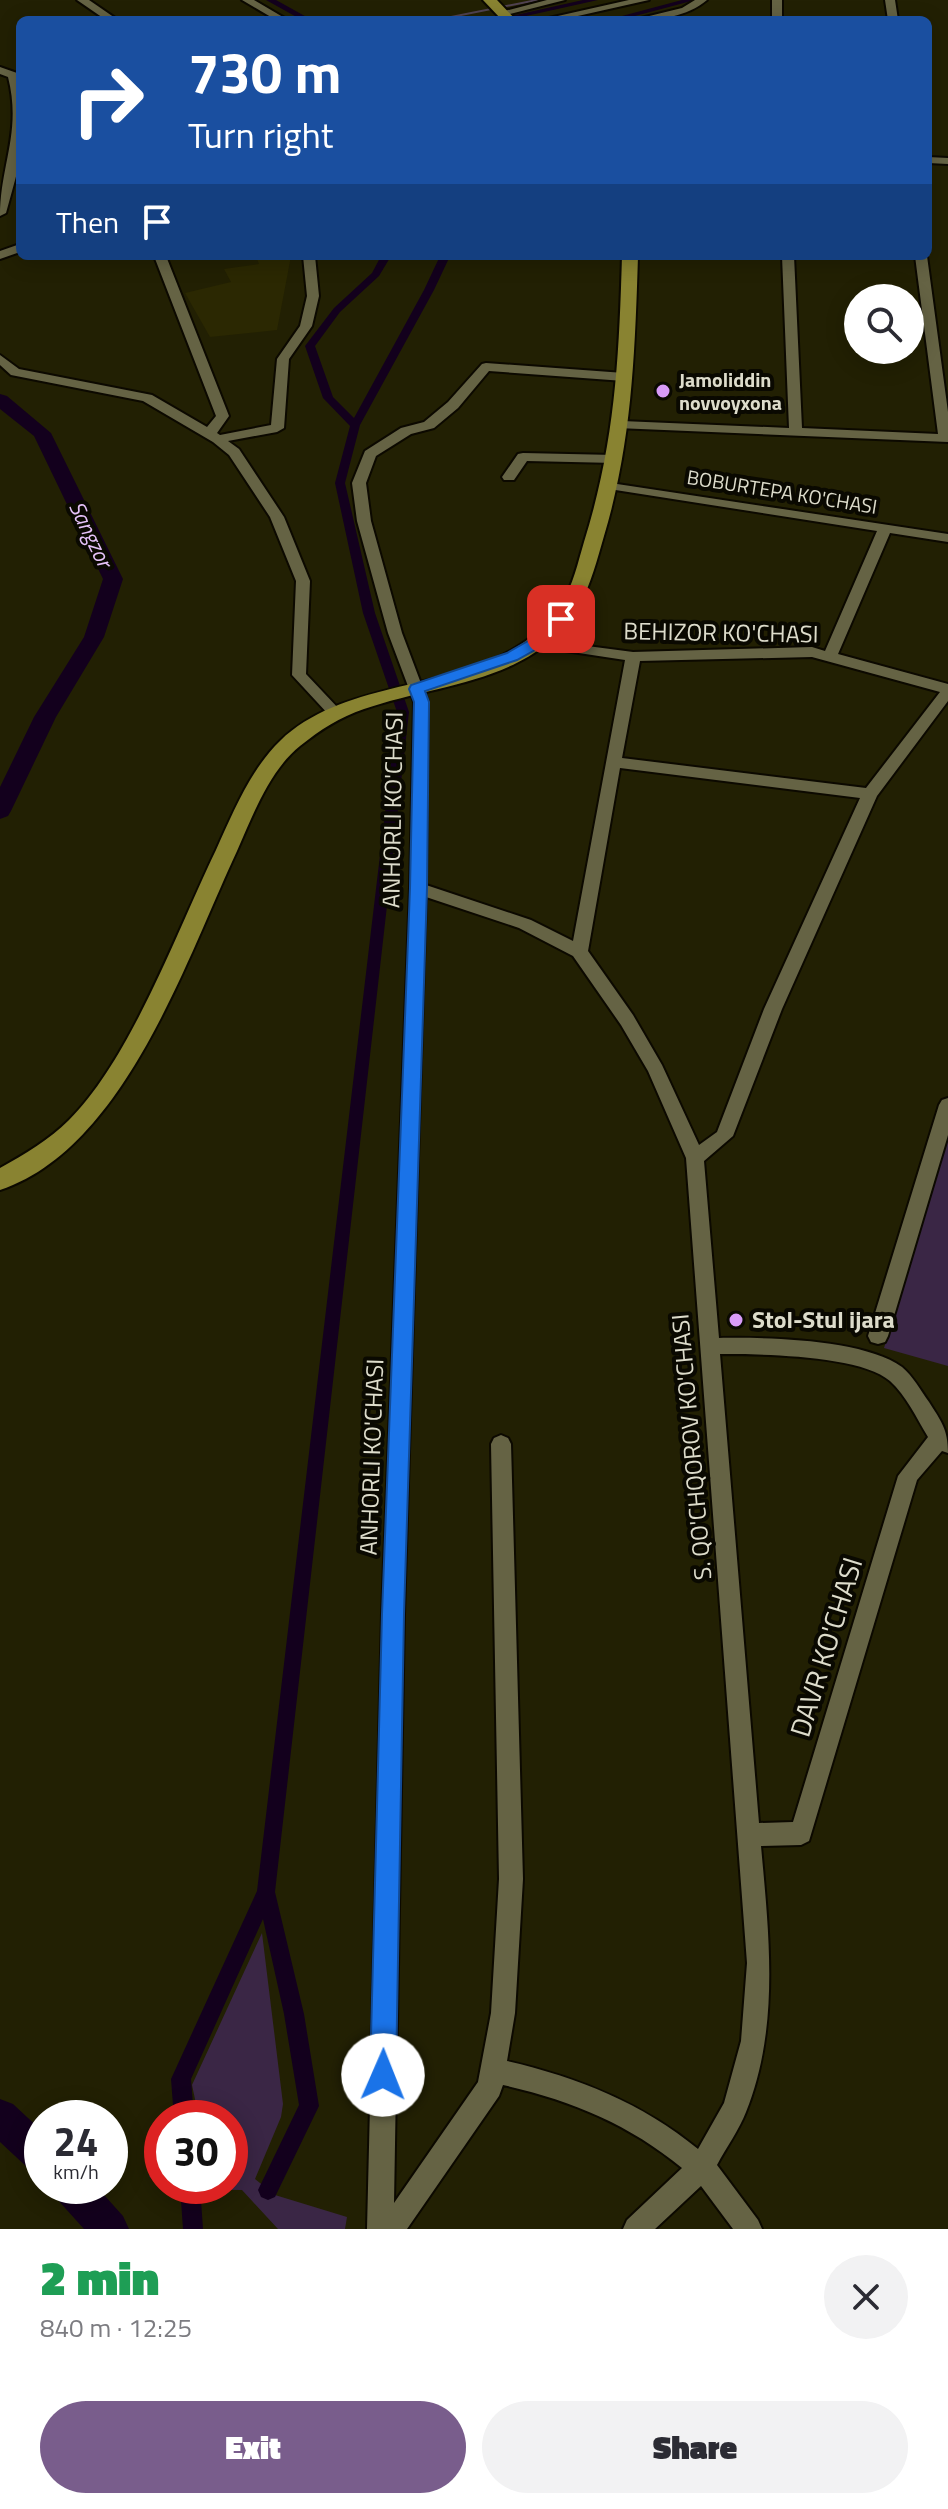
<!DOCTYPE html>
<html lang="en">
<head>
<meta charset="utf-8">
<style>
	body { margin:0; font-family:"Titillium Web",sans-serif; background:#f2f2f3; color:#2b2b33; height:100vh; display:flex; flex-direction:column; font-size:30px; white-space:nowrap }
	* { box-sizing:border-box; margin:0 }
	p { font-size:26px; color:#7c7c81 }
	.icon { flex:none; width:44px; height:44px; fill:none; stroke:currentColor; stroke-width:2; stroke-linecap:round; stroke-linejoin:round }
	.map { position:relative; height:2229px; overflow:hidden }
	.side { display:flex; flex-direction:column; background:#fff; flex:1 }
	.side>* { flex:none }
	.hud { position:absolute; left:16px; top:16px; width:916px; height:244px; border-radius:12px; box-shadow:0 4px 20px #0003; background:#1a4fa0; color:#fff; overflow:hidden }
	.controls { position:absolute; left:844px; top:284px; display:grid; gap:16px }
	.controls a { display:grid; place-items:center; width:80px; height:80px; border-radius:50%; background:#fff; box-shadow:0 4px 20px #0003; font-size:40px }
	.speed { position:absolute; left:24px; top:2100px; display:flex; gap:16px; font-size:40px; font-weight:700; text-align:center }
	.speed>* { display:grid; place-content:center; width:104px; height:104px; border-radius:50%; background:#fff; box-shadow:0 4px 20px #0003; line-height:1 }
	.speed small { font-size:20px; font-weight:400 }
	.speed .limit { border:12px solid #d22; background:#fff; color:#111 }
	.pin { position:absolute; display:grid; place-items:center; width:68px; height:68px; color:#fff; margin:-34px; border-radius:16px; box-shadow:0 4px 12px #0006 }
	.me { position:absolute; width:88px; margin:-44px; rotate:1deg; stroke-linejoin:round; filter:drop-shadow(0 0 6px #0008) }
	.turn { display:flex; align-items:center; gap:28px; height:168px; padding:0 40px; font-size:36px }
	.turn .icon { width:104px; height:104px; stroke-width:2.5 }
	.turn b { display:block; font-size:56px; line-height:68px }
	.then { display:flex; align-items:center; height:76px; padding:0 40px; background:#0003; gap:16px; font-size:30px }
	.round { display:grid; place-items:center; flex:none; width:84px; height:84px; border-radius:42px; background:#f2f2f3 }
	.headline { display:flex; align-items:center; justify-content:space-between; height:136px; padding:0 40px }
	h1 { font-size:48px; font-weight:800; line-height:60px; color:#1e9e55 }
	.action { display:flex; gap:16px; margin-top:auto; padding:16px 40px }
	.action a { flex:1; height:92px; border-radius:48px; background:#795d8c; color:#fff; font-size:32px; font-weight:800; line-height:92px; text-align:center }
	.action a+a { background:#f2f2f3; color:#2b2b33 }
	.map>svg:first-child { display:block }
</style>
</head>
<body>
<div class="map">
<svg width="948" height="2229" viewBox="0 0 948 2229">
	<rect width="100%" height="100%" fill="#222003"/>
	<path fill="#2b2802" d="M291 256 277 330 210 337 185 293 231 282 224 269 259 264 257 259Z"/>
	<path fill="#3a2645" d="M948 1139V1366L884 1348Z
		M262 1933 283 2104 281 2117 255 2179 275 2195 347 2217 345 2229H278L242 2190 161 2189 149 2176 162 2170V2186H230V2118H199L192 2085Z"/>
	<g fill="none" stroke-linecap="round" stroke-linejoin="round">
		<path stroke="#504251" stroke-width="2" d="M436 20 537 0"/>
		<path fill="#13001d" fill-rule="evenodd" d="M266 0H276L312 20H302Z
			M583 0H598L508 20H493Z
			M682 0H695L620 20H607Z
			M381 256H391L379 276 340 312 315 346 333 397 354 418 424 290 440 256H450L434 290 360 425 345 483 375 613 409 712 275 1892 304 2014 319 2106 275 2197 268 2200 261 2197 258 2190 299 2105 284 2014 263 1919 191 2079 194 2118H174L171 2079 257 1891 397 712 363 613 335 483 350 426 323 398 305 346 334 308 372 273Z
			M180 2186H200L203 2229H183Z"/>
		<path fill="#13001d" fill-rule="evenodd" d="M0 394 7 396 51 433 123 579 104 637 56 717 11 811 8 816 0 819V787L34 717 84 637 103 579 34 436 0 409Z
			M0 2099 13 2104 42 2131V2174L29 2169 0 2142Z
			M51 2186H96L123 2216 129 2229H84L57 2199Z"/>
		<g stroke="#0c0900" stroke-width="4">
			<path id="street" d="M77 0H89L118 20H106Z
				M242 0H254L288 20H276Z
				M547 0H565L502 16 497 13Z
				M629 0H649L560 20H540Z
				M695 0H707C687 17 659 20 633 20L682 8Z
				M772 0H782V20H772Z
				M885 0H895L898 20H888Z
				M0 67 17 73 20 82V162L6 213 0 216C0 165 22 132 8 77L0 74Z
				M928 157 948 158V164L928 163Z
				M20 244V252L0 259V251Z
				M154 256H166L229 416 217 433 220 435 271 425 277 359 300 326 307 296 303 256H315L319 296 312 326 289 359 284 428 277 432 228 441 239 449 284 517 310 581 306 674 339 709V715H329L292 675 296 581 270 517 229 455 213 442 143 401 11 375 0 365V355L19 369 152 395 207 427 216 416Z
				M782 256H794L802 428 938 434 915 256H927L948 412V442L617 428V422L622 421 789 428Z
				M486 363 624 373 630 377 624 381 489 371 458 408 434 428 411 434 376 456 366 483 371 521 402 633 428 702 426 885 531 920 573 941 625 660 539 647 534 645V639L633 652 812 647 825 651 877 531 609 489 604 488V482L948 534V542L890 533 838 654 948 684V701L877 796 782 1009 733 1136 704 1161 719 1338C766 1337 864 1339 902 1367 913 1376 921 1391 929 1402 941 1421 948 1429 948 1453L942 1451 917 1480 809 1841 801 1845 761 1846C769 1935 780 2027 746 2112 739 2130 726 2148 717 2165L758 2220 762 2229H733L701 2186 655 2229H623L627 2220 682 2168C629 2124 570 2100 503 2085L499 2096 407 2229H367L382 1614 410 888 414 702 388 633 357 521 352 483 365 451 401 428 424 422 448 402 482 364ZM812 657 940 692 866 788 622 758 640 661ZM620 768 860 798 764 1009 717 1132 699 1145 662 1065 633 1015 588 951ZM426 897 519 928 573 956 621 1025 648 1071 686 1158 747 1963 741 2041 724 2103 698 2149C642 2103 577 2077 507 2061L515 2013 523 1879 511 1444 508 1438 501 1435 494 1438 491 1444 499 1879 491 2013 478 2082 394 2203 404 1614ZM720 1354C759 1354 861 1355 890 1381 906 1395 917 1419 928 1437L898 1476 793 1822 759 1823Z
				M523 453 615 455 622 459 615 463 527 461 514 480H504L502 477 518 454Z
				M948 1098V1135L888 1336 885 1342 878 1344 871 1342 868 1336 939 1105 942 1100Z"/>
		</g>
		<g stroke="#0c0900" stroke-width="4">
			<path id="primary" d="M483 0H497L516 20H502Z
				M622 256H638C635 352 632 443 604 536 597 560 591 584 579 606 535 683 439 683 364 709 340 717 320 730 300 746 269 771 253 815 237 851 186 960 124 1149 0 1190V1168C25 1154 49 1140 69 1120 131 1058 177 931 216 850 233 813 250 770 280 741 358 666 499 700 561 604 573 586 578 562 584 542 615 443 619 359 622 256Z"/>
		</g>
		<use href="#street" fill="#656344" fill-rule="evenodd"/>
		<use href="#primary" fill="#898331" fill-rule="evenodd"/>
	</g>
	<path fill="#1a73e8" stroke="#114b97" stroke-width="2" d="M561 614 567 615V622L544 645 517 660 425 691 429 702 427 888 404 1614 396 2075 392 2084 383 2088 374 2084 370 2075 382 1614 410 888 414 702 409 689 411 685 507 653 533 638Z"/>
	<g fill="#d89bf8" stroke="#0a0901" stroke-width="3">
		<circle cx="663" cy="391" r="8"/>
		<circle cx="736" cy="1320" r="8"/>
	</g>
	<g text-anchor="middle" stroke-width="8" stroke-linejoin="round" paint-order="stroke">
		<g font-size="20" font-weight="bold" fill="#dddccb" stroke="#0a0901" text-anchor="start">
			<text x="679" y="387">Jamoliddin<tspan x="679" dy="23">novvoyxona</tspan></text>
		</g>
		<g font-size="20" fill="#dddccb" stroke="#0a0901">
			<text transform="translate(782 492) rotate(9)" y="7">BOBURTEPA KO'CHASI</text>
		</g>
		<g font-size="22" font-style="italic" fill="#e6c2f9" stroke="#0a0901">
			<text transform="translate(91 534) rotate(64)" y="8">Sangzor</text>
		</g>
		<g font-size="24" fill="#dddccb" stroke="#0a0901">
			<text transform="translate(721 633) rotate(1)" y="8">BEHIZOR KO'CHASI</text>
			<text transform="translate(393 810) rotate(-89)" y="8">ANHORLI KO'CHASI</text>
			<text transform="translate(692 1447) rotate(-95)" y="8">S. QO'CHQOROV KO'CHASI</text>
			<text transform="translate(372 1457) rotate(-88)" y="8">ANHORLI KO'CHASI</text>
		</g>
		<g font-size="24" font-weight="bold" fill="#dddccb" stroke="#0a0901" text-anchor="start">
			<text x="752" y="1328">Stol-Stul ijara</text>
		</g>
		<g font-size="28" fill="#dddccb" stroke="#0a0901">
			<text transform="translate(826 1647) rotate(-73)" y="10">DAVR KO'CHASI</text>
		</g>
	</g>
</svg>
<div class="controls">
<a><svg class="icon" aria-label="search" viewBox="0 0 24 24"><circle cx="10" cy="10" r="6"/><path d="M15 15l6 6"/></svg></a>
</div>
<div class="speed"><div>24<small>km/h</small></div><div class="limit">30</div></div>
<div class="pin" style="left:561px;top:619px;background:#d93025"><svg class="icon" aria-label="arrive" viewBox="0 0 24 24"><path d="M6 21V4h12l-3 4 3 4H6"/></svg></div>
<svg class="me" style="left:383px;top:2075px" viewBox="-20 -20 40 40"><circle r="19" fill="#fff"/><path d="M0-13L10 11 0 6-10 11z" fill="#1a73e8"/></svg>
<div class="hud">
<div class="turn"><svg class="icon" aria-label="right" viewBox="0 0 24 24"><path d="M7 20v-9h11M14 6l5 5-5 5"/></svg><div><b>730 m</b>Turn right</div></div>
<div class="then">Then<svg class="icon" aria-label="arrive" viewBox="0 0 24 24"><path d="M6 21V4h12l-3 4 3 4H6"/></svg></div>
</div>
</div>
<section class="side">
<div class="headline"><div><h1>2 min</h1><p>840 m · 12:25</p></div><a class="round"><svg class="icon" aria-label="close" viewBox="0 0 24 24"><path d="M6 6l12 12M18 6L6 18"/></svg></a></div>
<div class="action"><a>Exit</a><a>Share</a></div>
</section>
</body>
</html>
